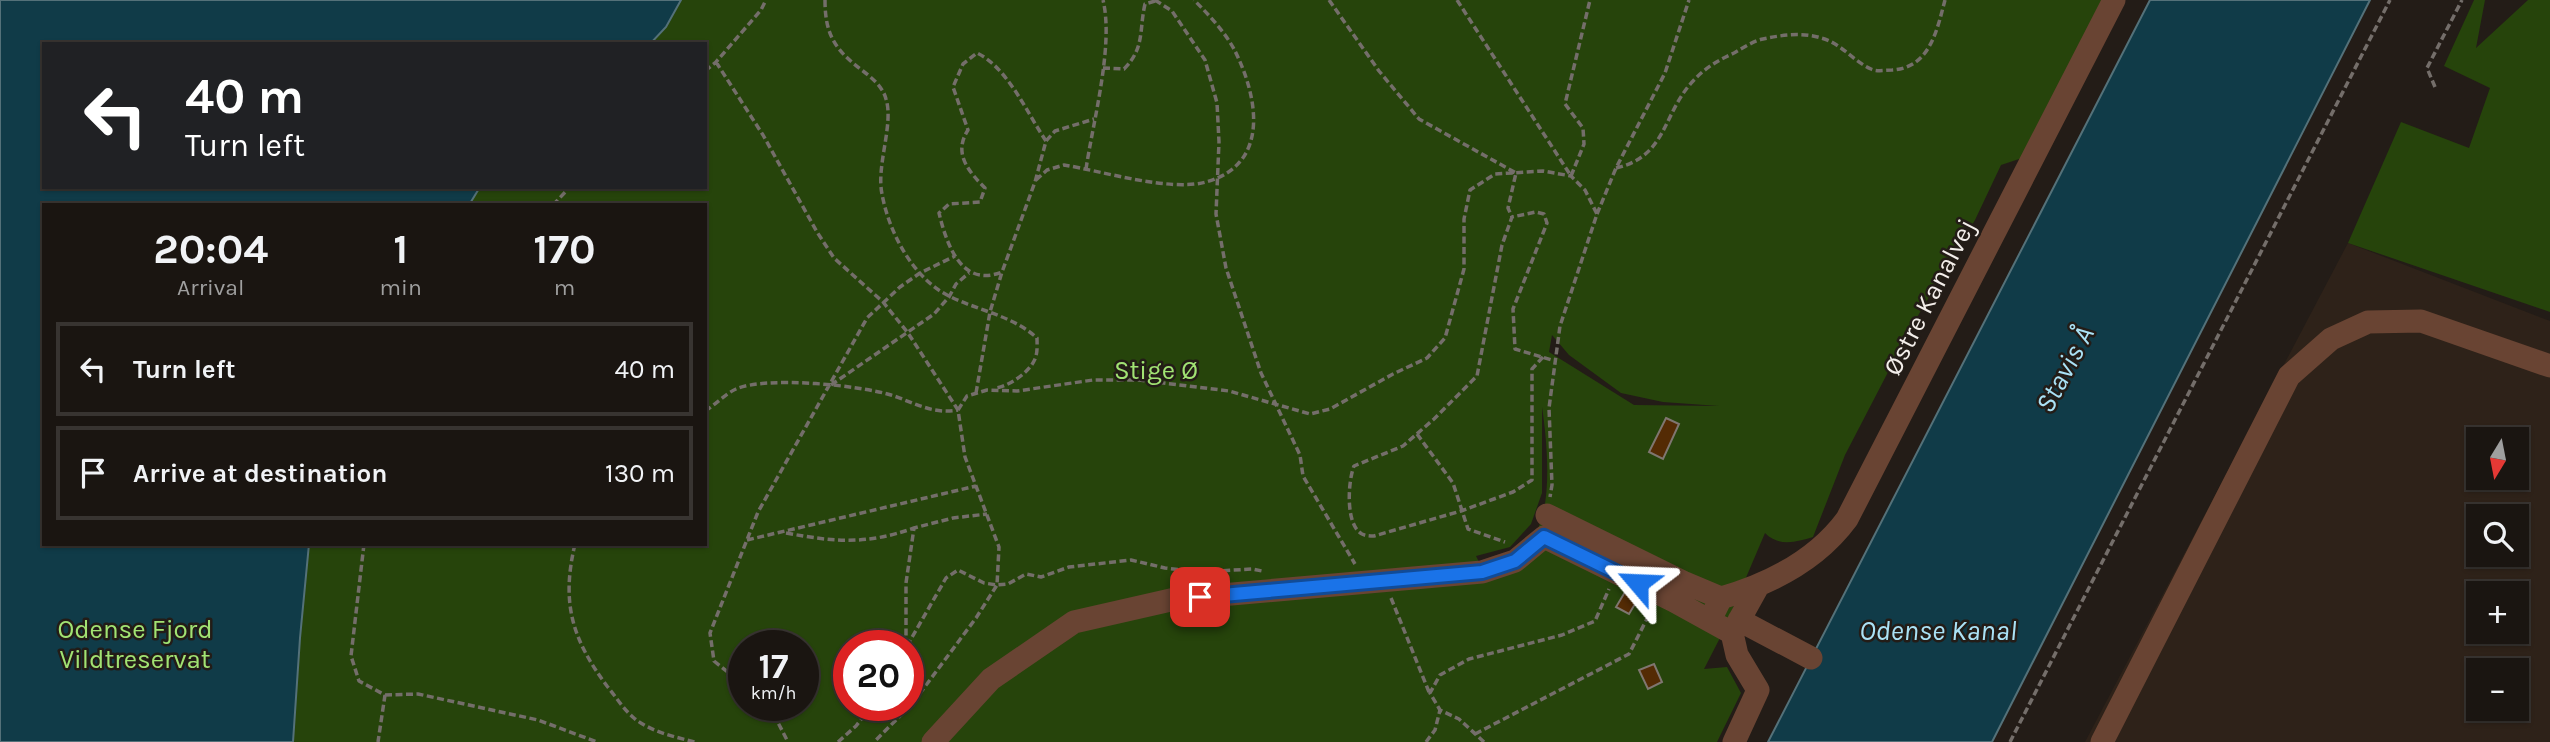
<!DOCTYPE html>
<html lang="en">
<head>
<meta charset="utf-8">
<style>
	body { margin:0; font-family:Karla,sans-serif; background:#231e1a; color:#f1f3f6; height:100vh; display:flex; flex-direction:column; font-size:26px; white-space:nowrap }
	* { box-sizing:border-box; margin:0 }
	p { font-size:23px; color:#9f9f9f }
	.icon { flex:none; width:38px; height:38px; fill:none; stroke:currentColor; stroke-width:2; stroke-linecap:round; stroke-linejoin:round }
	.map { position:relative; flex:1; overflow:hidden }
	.side { position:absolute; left:42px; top:203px; width:665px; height:343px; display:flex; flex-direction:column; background:#1a1511; border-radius:0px; box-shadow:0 2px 5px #0004,0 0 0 2px #383431 }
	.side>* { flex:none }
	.guide { position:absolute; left:42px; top:42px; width:665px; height:147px; border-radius:0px; box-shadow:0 2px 5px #0004,0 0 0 2px #383431; background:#202124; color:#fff; overflow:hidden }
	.needle { width:46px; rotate:190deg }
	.controls { position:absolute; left:2466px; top:427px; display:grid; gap:14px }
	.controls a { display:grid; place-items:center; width:63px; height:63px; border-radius:0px; background:#1a1511; box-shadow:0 2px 5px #0004,0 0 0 2px #383431; font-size:35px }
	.speed { position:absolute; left:728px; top:630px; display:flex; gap:14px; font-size:35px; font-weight:700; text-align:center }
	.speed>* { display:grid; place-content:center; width:91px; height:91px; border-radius:50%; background:#1a1511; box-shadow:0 2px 5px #0004,0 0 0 2px #383431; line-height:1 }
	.speed small { font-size:18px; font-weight:400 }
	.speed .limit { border:10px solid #d22; background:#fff; color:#111 }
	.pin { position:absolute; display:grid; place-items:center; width:60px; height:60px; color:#fff; margin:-30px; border-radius:14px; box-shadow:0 4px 10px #0006 }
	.me { position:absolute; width:77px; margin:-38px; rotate:296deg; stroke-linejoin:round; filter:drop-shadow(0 0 5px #0008) }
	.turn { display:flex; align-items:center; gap:24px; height:147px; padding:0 28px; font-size:32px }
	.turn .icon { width:91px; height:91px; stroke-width:2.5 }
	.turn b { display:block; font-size:49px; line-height:60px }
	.eta { display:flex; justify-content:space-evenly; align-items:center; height:119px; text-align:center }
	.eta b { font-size:42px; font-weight:700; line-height:49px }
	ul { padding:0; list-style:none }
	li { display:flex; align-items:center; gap:21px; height:94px; margin:0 14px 10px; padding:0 14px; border:4px solid #383431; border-radius:0px }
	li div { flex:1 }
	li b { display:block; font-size:26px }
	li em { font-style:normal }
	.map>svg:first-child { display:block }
</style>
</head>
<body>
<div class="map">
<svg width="2550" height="742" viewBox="0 0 2550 742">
	<rect width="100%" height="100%" fill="#231c17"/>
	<path fill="#2e2219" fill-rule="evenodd" d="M2348 243 2550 321V742H2085ZM2478 439H2516V478H2478ZM2478 516H2516V555H2478ZM2478 593H2516V632H2478ZM2478 670H2516V709H2478Z"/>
	<path fill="#26440b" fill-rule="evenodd" d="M0 0 44 44V187H705V44H650L666 27 681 0H2102L2022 158 2001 165 1975 220 1913 324 1845 455 1813 537C1796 542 1779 547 1765 533L1722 634 1704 669 1727 667 1741 693 1717 742H0ZM44 205H705V544H44ZM1552 335 1569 355 1621 393 1663 402 1719 406 1634 405 1549 352ZM1542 407C1547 440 1553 503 1536 532 1530 542 1495 564 1484 572L1476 556 1510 547 1531 524 1542 493ZM744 646H803V705H744ZM849 646H908V705H849Z
		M2474 0H2485L2476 48 2528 0H2550V312L2348 243 2401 122 2469 148 2490 88 2444 66Z"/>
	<path fill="#103b48" stroke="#547179" stroke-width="2" d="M0 0H681L666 27 650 44H44V187H480L469 205H44V544H309L300 638 293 742H0Z
		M2150 0H2370L1992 742H1768Z"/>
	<path fill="#542b04" stroke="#7f7670" stroke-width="2" d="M1666 418 1679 424 1663 459 1649 452Z
		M1625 592 1638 599 1629 614 1616 607Z
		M1654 664 1662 682 1648 689 1639 670Z"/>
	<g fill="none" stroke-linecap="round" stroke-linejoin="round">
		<path stroke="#746e6a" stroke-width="3.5" stroke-dasharray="7 3.5" stroke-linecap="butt" d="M825 0C825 35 835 50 863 71 872 78 883 87 886 99 894 124 876 166 882 194 889 233 914 280 951 297 980 311 1013 316 1037 338 1037 345 1038 354 1034 361 1028 373 1009 386 996 388
			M1155 0 1172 11 1205 60 1217 103 1219 142 1216 214 1226 268 1261 373 1300 455 1303 476 1355 564
			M1329 0 1379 71 1419 119 1516 173 1508 208 1512 217
			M1457 0 1571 176
			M716 62 763 135 817 232 834 258 883 302 908 333 958 410 965 457 999 547 997 585 976 618 912 704 874 742
			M1103 68 1124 69C1145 48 1139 30 1145 4L1155 1
			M705 71 716 62 761 10 766 0
			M2435 87 2427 68 2462 0
			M1046 141C1027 113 1008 68 977 53L963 64 953 87 968 130C953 153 968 171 985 188L980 202 949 204 939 213C947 246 962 288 1002 272L1035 182 1046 141 1055 131 1094 119
			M1616 168C1668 156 1662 113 1694 80 1706 67 1719 60 1734 53 1743 48 1753 41 1763 39 1782 35 1802 32 1821 38 1841 43 1853 61 1871 69 1877 72 1885 70 1892 70 1930 68 1937 30 1945 0
			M1086 169C1093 122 1114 45 1103 0
			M1571 176 1584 144 1583 128 1565 104 1590 0
			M1036 180 1047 170 1064 165C1102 171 1169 192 1206 182 1271 164 1258 96 1234 49 1224 31 1209 15 1194 0
			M553 205 570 187
			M1597 214 1616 168 1665 73 1689 0
			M1543 357 1532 369V480L1513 492 1461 511 1374 536C1370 536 1366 536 1362 534 1345 525 1348 481 1354 466L1403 446 1434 419 1477 376 1502 245 1512 217 1536 212 1544 214 1547 223 1513 309 1515 349 1555 361
			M831 385 934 314 949 297 956 284 969 273
			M976 393 990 312 1002 272
			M958 410 967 396 987 390 1017 391 1093 380H1139L1229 391 1310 414 1330 409 1393 374 1427 358 1445 338 1464 269V219L1470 190 1495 174 1543 171 1571 176 1585 190 1597 214 1560 326 1549 408 1552 485 1550 497
			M705 411C715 405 725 394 736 389 766 376 858 385 891 395 913 402 933 415 958 410
			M1417 434 1453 483 1468 529 1505 542
			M786 533C835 542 866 545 914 528
			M747 540 976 486
			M364 544 351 656 359 681 385 695 378 742
			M575 544C561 603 572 639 607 686 616 697 624 710 635 719 652 732 675 737 695 742
			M1391 598 1429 692
			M906 646V583L914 528 953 518 987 514
			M907 646 946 578 958 570 984 583 997 585 1008 584 1026 574 1041 577 1069 567 1131 560 1165 568 1199 572 1252 569 1262 571
			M908 664 911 673 912 702
			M744 685 714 661 710 633 758 512 867 318 900 287 920 273 955 256
			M385 695 418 694 538 720 597 742
			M769 705 788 742
			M1475 734 1629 654 1651 611
			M838 742 856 726 872 705
			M1426 742 1435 730 1440 710
			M1484 742 1459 719 1440 710 1430 693 1440 675 1469 659 1562 635 1595 621 1609 589
			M2010 742 2390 0"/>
		<path stroke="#694433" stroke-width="23" d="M1547 515 1683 582 1721 598
			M1710 620 1721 598C1770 584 1816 561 1847 519L2114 0
			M1739 620 1811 658
			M933 742 991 679 1074 622 1175 599 1482 572 1515 561 1544 537 1674 601 1732 633
			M1734 742 1758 690 1737 655 1732 633 1757 588
			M2102 742 2289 376 2331 339 2368 322 2421 321 2550 366"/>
	</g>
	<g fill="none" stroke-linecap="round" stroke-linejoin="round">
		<g stroke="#114b97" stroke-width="18">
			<path id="route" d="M1200 597 1482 572 1515 561 1544 537 1638 583"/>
		</g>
		<use href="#route" stroke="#1a73e8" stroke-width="12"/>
	</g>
	<g text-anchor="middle" stroke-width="5" stroke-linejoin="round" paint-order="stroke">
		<g font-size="26" fill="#f3eeea" stroke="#231c17">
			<text transform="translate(1929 297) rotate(-63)" y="9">Østre Kanalvej</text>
		</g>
		<g font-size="26" fill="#a1e373" stroke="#231c17">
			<text x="1156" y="379">Stige Ø</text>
			<text x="135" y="638">Odense Fjord<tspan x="135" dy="30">Vildtreservat</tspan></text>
		</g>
		<g font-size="28" font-style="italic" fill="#aae2f6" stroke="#231c17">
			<text transform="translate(2064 369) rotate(-62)" y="10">Stavis Å</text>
			<text x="1938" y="640">Odense Kanal</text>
		</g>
	</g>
</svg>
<div class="controls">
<a><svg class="needle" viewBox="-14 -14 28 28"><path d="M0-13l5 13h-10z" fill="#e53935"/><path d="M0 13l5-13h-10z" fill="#9f9f9f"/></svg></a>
<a><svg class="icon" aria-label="search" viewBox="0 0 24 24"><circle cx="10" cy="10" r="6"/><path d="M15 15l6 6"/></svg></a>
<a>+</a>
<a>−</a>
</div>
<div class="speed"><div>17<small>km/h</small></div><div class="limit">20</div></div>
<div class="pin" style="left:1200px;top:597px;background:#d93025"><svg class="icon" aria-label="arrive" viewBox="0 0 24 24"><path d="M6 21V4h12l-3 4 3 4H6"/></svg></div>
<svg class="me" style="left:1638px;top:583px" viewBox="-20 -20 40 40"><path d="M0-17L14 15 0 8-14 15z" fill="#1a73e8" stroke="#fff" stroke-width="4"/></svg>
<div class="guide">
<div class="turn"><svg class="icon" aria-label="left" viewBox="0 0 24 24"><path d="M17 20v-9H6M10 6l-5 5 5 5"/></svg><div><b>40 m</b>Turn left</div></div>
</div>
<section class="side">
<div class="eta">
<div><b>20:04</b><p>Arrival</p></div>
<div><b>1</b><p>min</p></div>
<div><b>170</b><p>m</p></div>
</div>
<ul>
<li><svg class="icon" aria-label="left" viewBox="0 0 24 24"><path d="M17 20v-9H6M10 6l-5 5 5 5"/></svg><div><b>Turn left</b></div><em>40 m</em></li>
<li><svg class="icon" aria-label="arrive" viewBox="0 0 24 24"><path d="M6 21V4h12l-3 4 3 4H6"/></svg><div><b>Arrive at destination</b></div><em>130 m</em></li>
</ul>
</section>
</div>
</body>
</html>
